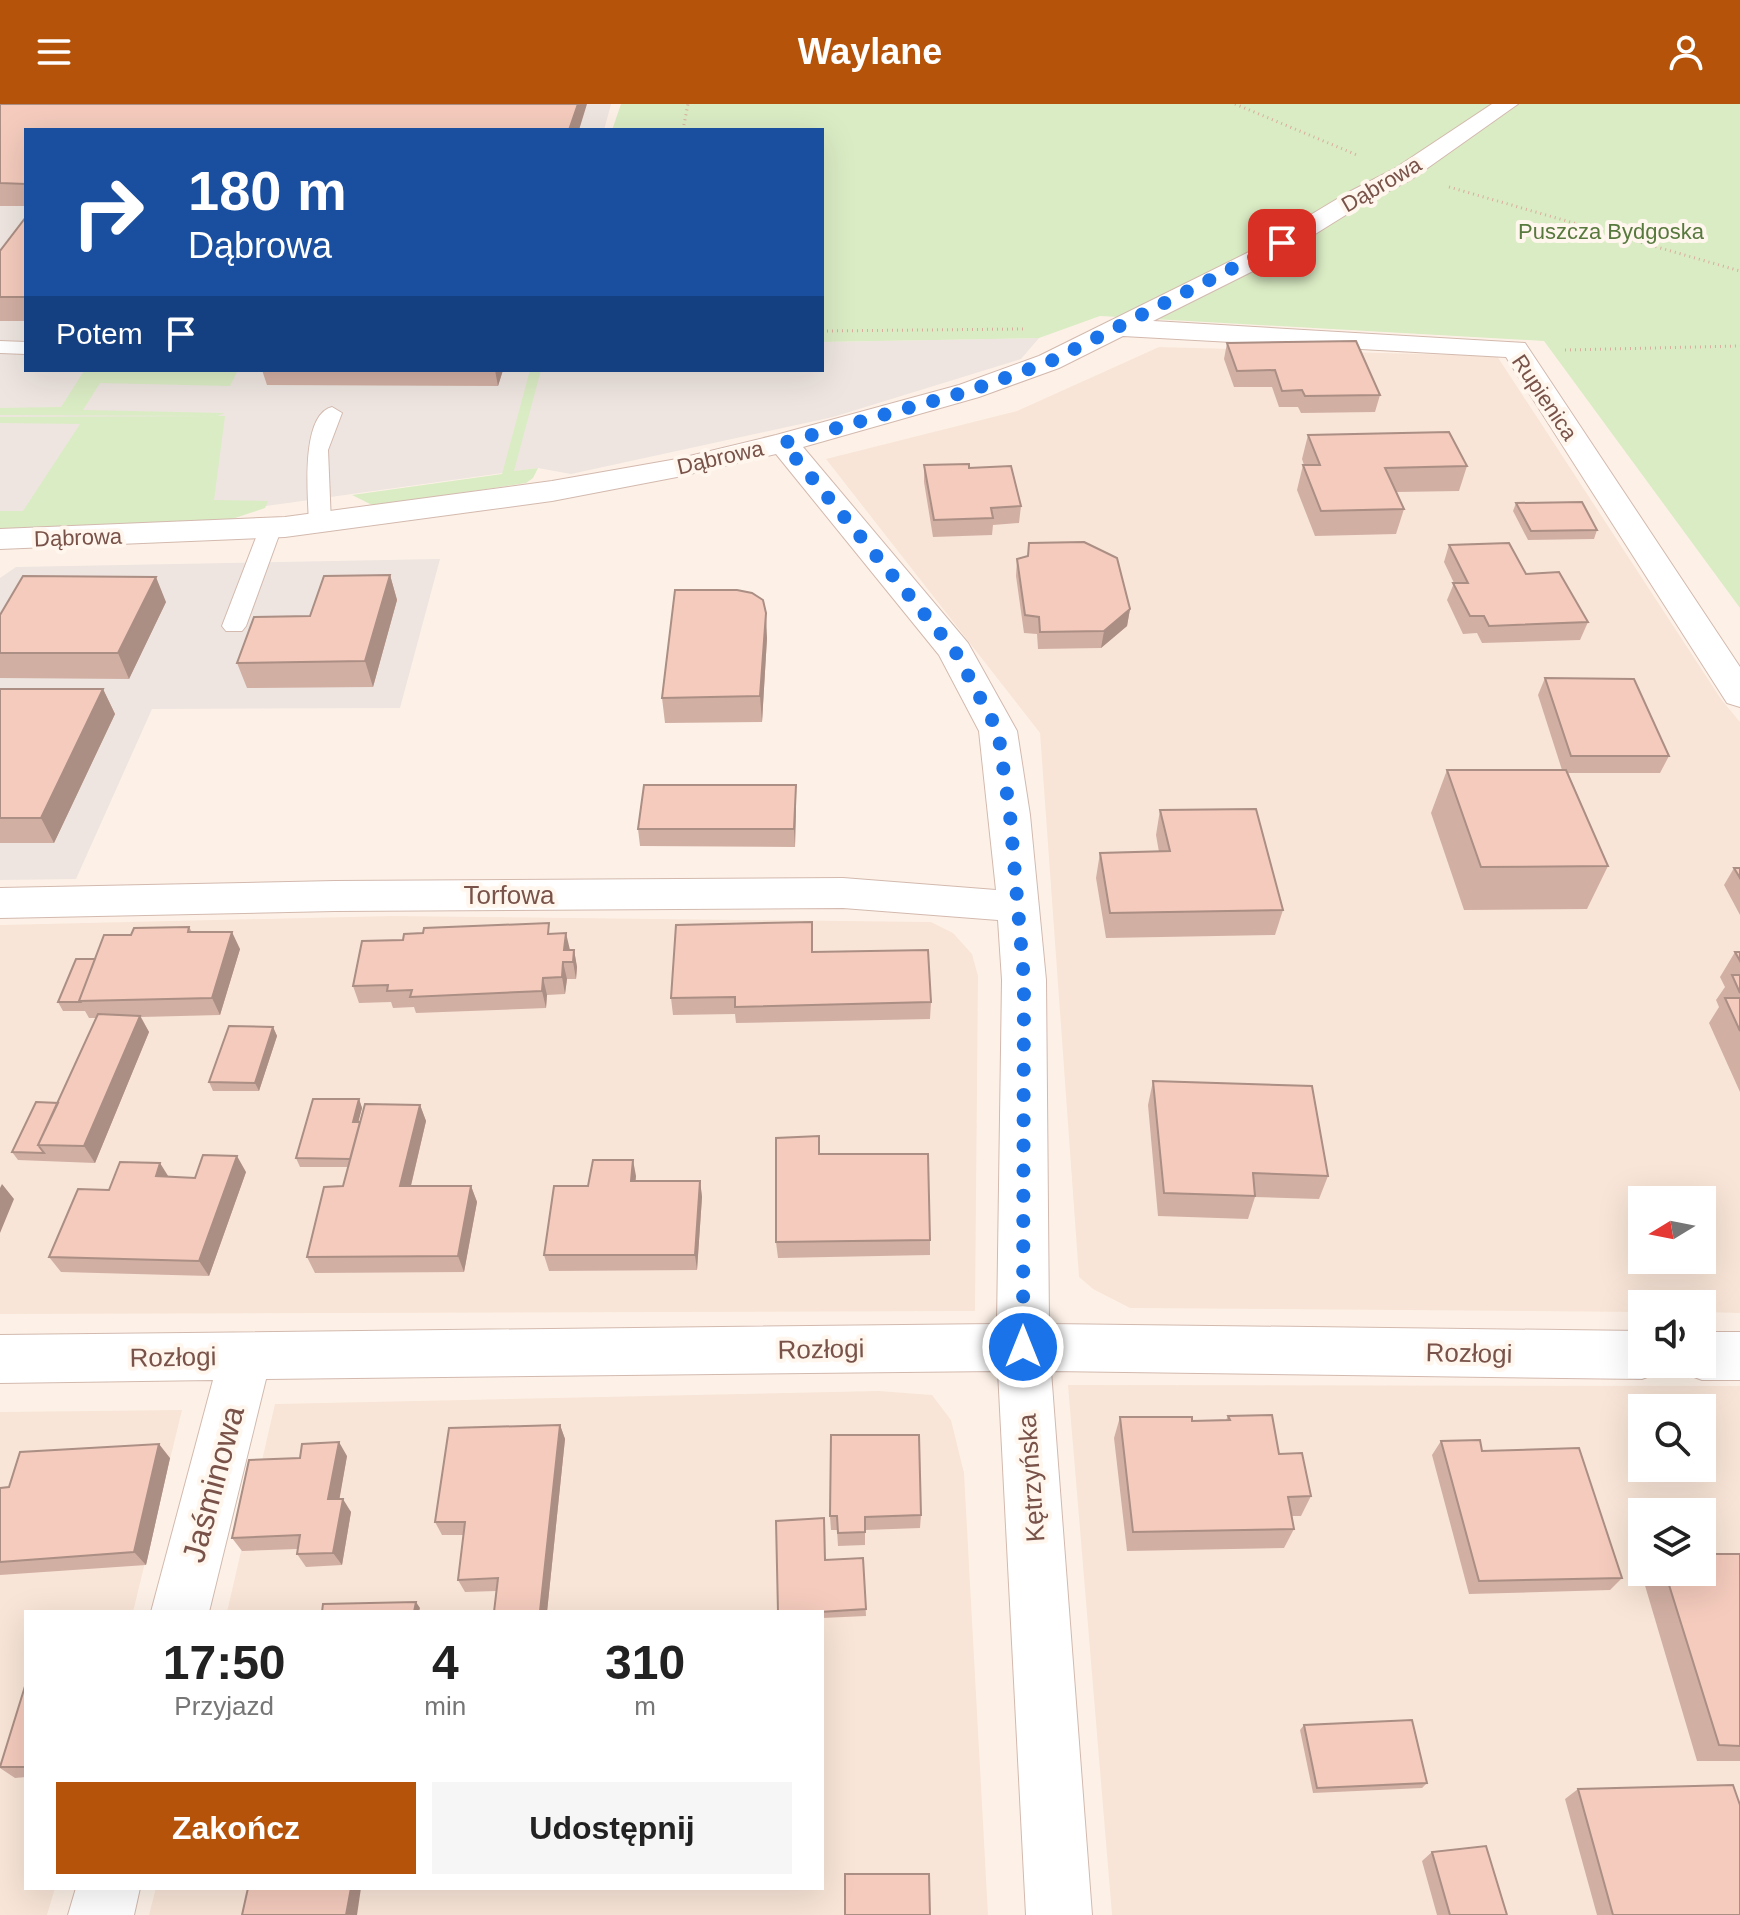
<!DOCTYPE html>
<html lang="pl">
<head>
<meta charset="utf-8">
<style>
	body { margin:0; font-family:Helvetica,sans-serif; background:#f6f6f6; color:#222; height:100vh; display:flex; flex-direction:column; font-size:30px; white-space:nowrap }
	* { box-sizing:border-box; margin:0 }
	p { font-size:26px; color:#767676 }
	.icon { flex:none; width:44px; height:44px; fill:none; stroke:currentColor; stroke-width:2; stroke-linecap:round; stroke-linejoin:round }
	.map { position:relative; flex:1; overflow:hidden }
	.sheet { position:absolute; left:24px; top:1506px; width:800px; height:280px; display:flex; flex-direction:column; background:#fff; border-radius:0px; box-shadow:0 8px 32px #0002 }
	.sheet>* { flex:none }
	.hud { position:absolute; left:24px; top:24px; width:800px; height:244px; border-radius:0px; box-shadow:0 8px 32px #0002; background:#1a4fa0; color:#fff; overflow:hidden }
	.needle { width:52px; rotate:260deg }
	.buttons { position:absolute; left:1628px; top:1082px; display:grid; gap:16px }
	.buttons a { display:grid; place-items:center; width:88px; height:88px; border-radius:0px; background:#fff; box-shadow:0 8px 32px #0002; font-size:40px }
	.pin { position:absolute; display:grid; place-items:center; width:68px; height:68px; color:#fff; margin:-34px; border-radius:16px; box-shadow:0 4px 12px #0006 }
	.me { position:absolute; width:88px; margin:-44px; rotate:0deg; stroke-linejoin:round; filter:drop-shadow(0 0 6px #0008) }
	.turn { display:flex; align-items:center; gap:28px; height:168px; padding:0 32px; font-size:36px }
	.turn .icon { width:104px; height:104px; stroke-width:2.5 }
	.turn b { display:block; font-size:56px; line-height:68px }
	.then { display:flex; align-items:center; height:76px; padding:0 32px; background:#0003; gap:16px; font-size:30px }
	.eta { display:flex; justify-content:space-evenly; align-items:center; height:136px; text-align:center }
	.eta b { font-size:48px; font-weight:600; line-height:56px }
	.cta { display:flex; gap:16px; margin-top:auto; padding:16px 32px }
	.cta a { flex:1; height:92px; border-radius:0px; background:#b45309; color:#fff; font-size:32px; font-weight:600; line-height:92px; text-align:center }
	.cta a+a { background:#f6f6f6; color:#222 }
	header { display:flex; justify-content:space-between; align-items:center; height:104px; padding:0 32px; background:#b45309; color:#fff; font-size:36px; font-weight:600 }
	.map>svg:first-child { display:block }
</style>
</head>
<body>
<header><svg class="icon" aria-label="menu" viewBox="0 0 24 24"><path d="M4 6h16M4 12h16M4 18h16"/></svg>Waylane<svg class="icon" aria-label="person" viewBox="0 0 24 24"><circle cx="12" cy="8" r="4"/><path d="M4 21q1-7 8-7t8 7"/></svg></header>
<div class="map">
<svg width="1740" height="1811" viewBox="0 0 1740 1811">
	<rect width="100%" height="100%" fill="#fdf1e7"/>
	<path fill="#f8e5d7" fill-rule="evenodd" d="M1159 243 1497 252 1721 595 1740 618V1209L1702 1208V1200H1642V1208L1130 1204 1093 1185 1079 1173 1040 629 826 355 1017 307ZM1642 1096H1702V1156H1642Z
		M392 812 931 818 953 829 972 850 978 872 975 1207 0 1210V821Z
		M1068 1281 1740 1282V1811H1112ZM1642 1304H1702V1364H1642ZM1642 1408H1702V1468H1642Z
		M879 1287 932 1291 951 1316 964 1369 988 1811H149L156 1784H822V1508H227L275 1300Z
		M182 1306 133 1508H26V1784H55L47 1811H0V1308Z"/>
	<path fill="#eee5e0" d="M0 0H611L604 26H26V266H822V238L1039 234 1021 255 833 313 571 370 538 364 266 402 0 411Z
		M440 455 400 604 152 605 76 775 0 776V474L16 463Z"/>
	<path fill="#daecc4" d="M621 0H1740V504L1544 237 1100 212 1039 234 822 238V26H612Z
		M225 266H238L230 282 100 279 83 306 225 309 217 312 0 311V304L61 303 84 267Z
		M530 266H541L514 367 538 364 533 374 526 379 374 402 352 391 502 370Z
		M225 312 214 396 268 397 265 404 229 416 0 425V407H23L80 320 0 319V313Z"/>
	<g fill="none" stroke-linecap="round" stroke-linejoin="round">
		<g stroke="#d3b9ae" stroke-width="2">
			<path id="service" d="M0 237 26 238V250L0 249Z
				M332 303 342 309 328 346 331 419 320 426 309 419C308 393 300 311 332 303Z
				M271 416 282 423 246 522 242 527H226L222 522 260 423Z"/>
		</g>
		<g stroke="#d3b9ae" stroke-width="2">
			<path id="minor" d="M1492 0H1518L1412 75 1365 99 1267 160 1153 217 1525 239 1740 563V603L1727 599 1506 253 1123 232 1059 264 979 293 803 343 968 539 1017 627 1030 711 1046 876 1049 1220 1642 1227V1260H1664L1660 1268 1642 1275 1051 1267 1092 1811H1026L998 1267 266 1275 209 1508H151L213 1276 0 1279V1231L997 1220 1002 876 998 816 843 804 335 807 0 814V784L335 777 843 774 996 786 979 627 939 551 776 350 677 373 552 397 285 433 0 445V425L285 413 552 377 677 355 776 331 959 281 1039 252 1249 148 1347 89 1394 65Z
				M1702 1228H1740V1276H1702L1684 1269 1680 1260H1702Z
				M76 1784H140L134 1811H68Z"/>
		</g>
		<path stroke="#daad9f" stroke-width="3" stroke-dasharray="1 4" stroke-linecap="butt" d="M1235 0 1357 51
			M683 26 688 0
			M1449 83 1740 167
			M822 227 1023 225
			M1565 246 1740 242"/>
		<use href="#service" fill="#fff" fill-rule="evenodd"/>
		<use href="#minor" fill="#fff" fill-rule="evenodd"/>
	</g>
	<path fill="#d2afa3" d="M0 0 26 26V102H0Z
		M26 113V217H0V147Z
		M1227 239 1380 291 1375 308 1301 309 1298 303H1279L1272 283H1234L1224 255Z
		M262 266H503L498 282 267 281Z
		M1308 331 1467 362 1459 387 1396 388 1404 405 1396 430 1315 432 1297 386 1303 361H1304L1302 355Z
		M924 361 969 364 1021 402 1019 419 993 421 992 431 933 433 924 378Z
		M1516 399 1597 426 1594 435 1528 436 1513 407Z
		M1449 441 1526 470 1588 518 1580 536 1482 539 1477 529 1463 530 1447 496 1454 479 1444 458Z
		M1017 455 1130 505 1127 522 1101 544 1038 545 1037 530 1024 529 1016 472Z
		M390 471 397 496 373 583 247 584 237 559 310 512Z
		M166 498 129 575 0 574V511Z
		M767 534 762 618 665 619 662 594Z
		M1545 574 1669 652 1660 669H1568L1608 762 1587 805 1464 806 1431 709 1447 666H1562L1538 591Z
		M0 585H103L115 610 54 739H0Z
		M796 681V698L795 743 640 742 638 725Z
		M1160 706 1283 806 1275 831 1106 834 1096 774 1100 749 1159 748 1156 731Z
		M1734 764H1740V811L1724 781Z
		M189 823 192 828 240 845 220 911 141 913 149 928 95 1059 18 1056 12 1048 58 999 97 914H89L85 907H63L58 898 95 855 131 831Z
		M551 830 570 846H574L577 863 576 875H567L565 890 547 891 546 904 416 909 414 903 393 904 391 898 359 899 353 882Z
		M813 848 931 898 930 915 736 919 735 910 673 911 671 894Z
		M1735 848H1740V988L1709 919 1719 903 1716 896 1725 883 1720 873Z
		M273 923 277 932 259 987H213L209 978Z
		M1153 977 1328 1072 1319 1095 1255 1093 1248 1115 1158 1112 1148 1001Z
		M359 995 362 1004 358 1018 420 1001 426 1017 411 1082H471L477 1098 464 1168 315 1169 307 1153 343 1082 348 1063H300L296 1054Z
		M820 1050 930 1136V1151L778 1154 776 1138Z
		M246 1068 209 1172 61 1168 49 1153 109 1086 168 1073 195 1074Z
		M636 1072 635 1077H700L702 1093 697 1166 549 1167 544 1151 588 1082Z
		M1228 1312 1279 1350 1311 1392 1301 1412H1292L1294 1425 1284 1444 1127 1447 1114 1334 1120 1313 1192 1317 1226 1316Z
		M560 1321 565 1335 547 1508H494L496 1487 465 1488 458 1476 463 1431H442L435 1418Z
		M1441 1337 1482 1347 1622 1474 1610 1486 1469 1490 1432 1351Z
		M347 1352 339 1395 351 1408 342 1461 306 1463 297 1450V1445L242 1447 232 1434Z
		M170 1354 146 1461 0 1471V1384Z
		M921 1411 920 1424 865 1426V1441L838 1442 837 1426H831L830 1412Z
		M1740 1450V1657H1697L1641 1468H1702Z
		M863 1454 866 1512 822 1514 826 1456Z
		M26 1579V1673L15 1674 0 1664Z
		M1304 1621 1427 1679 1422 1684 1313 1689 1300 1626Z
		M1578 1685 1740 1811H1597L1565 1695Z
		M1432 1748 1507 1811H1437L1422 1757Z"/>
	<path fill="#ab8e84" d="M578 0H587L579 26H569Z
		M495 266H503L498 282Z
		M390 471 397 496 373 583 365 557Z
		M156 473 166 498 129 575 118 549Z
		M1130 505 1127 522 1101 544 1104 527Z
		M766 509 767 534 762 618 760 592Z
		M103 585 115 610 54 739 41 714Z
		M796 681V698L795 743 794 725Z
		M232 828 240 845 220 911 212 894Z
		M566 829 570 846H564Z
		M574 846 577 863 576 875 573 858Z
		M563 858 567 875 565 890 562 873Z
		M543 874 547 891 546 904 542 887Z
		M140 912 149 928 95 1059 84 1042Z
		M273 923 277 932 259 987 255 979Z
		M359 995 362 1004 356 1027 353 1018Z
		M420 1001 426 1017 407 1098 400 1082Z
		M237 1052 246 1068 209 1172 199 1157Z
		M633 1056 636 1072 634 1093 631 1077Z
		M160 1059 170 1075 156 1072Z
		M700 1077 702 1093 697 1166 695 1151Z
		M2 1080 14 1095 0 1129V1084Z
		M471 1082 477 1098 464 1168 458 1152Z
		M560 1321 565 1335 547 1508H540Z
		M339 1338 347 1352 337 1409 328 1395Z
		M159 1340 170 1354 146 1461 134 1448Z
		M343 1395 351 1408 342 1461 333 1449Z
		M416 1498 420 1504 419 1508H414Z
		M351 1784H361L357 1811H346Z"/>
	<path fill="#f4cbbd" stroke="#ab8e84" stroke-width="2" d="M0 0H578L569 26H26V80L0 79Z
		M26 113V193H0V147Z
		M1356 237 1380 291 1305 292 1302 286 1282 287 1275 266 1237 267 1227 239Z
		M1449 328 1467 362 1385 364 1404 405 1321 407 1303 361H1320L1308 331Z
		M969 360V364L1011 362 1021 402 991 404 993 414 934 416 924 361Z
		M1582 398 1597 426 1531 427 1516 399Z
		M1084 438 1117 454 1130 505 1104 527 1040 528 1039 513 1025 511 1017 455 1028 452 1029 439Z
		M1509 439 1526 470 1559 468 1588 518 1489 522 1484 512H1470L1453 479H1468L1449 441Z
		M390 471 365 557 237 559 254 513 310 512 324 472Z
		M23 472 156 473 118 549H0V511Z
		M675 486H737L752 489 763 496 766 509 760 592 662 594Z
		M1545 574 1634 575 1669 652H1571Z
		M0 585H103L41 714H0Z
		M1447 666H1566L1608 762 1481 763Z
		M644 681H796L794 725H638Z
		M1256 705 1283 806 1110 809 1100 749 1170 747 1160 706Z
		M1734 764H1740V774Z
		M812 818V848L928 846 931 898 735 903V893L671 894 676 821Z
		M549 819 548 830 566 829 564 846H574L573 858H563L562 873 543 874 542 887 410 893 412 886 387 887 388 881 353 882 362 837 403 836 404 830 423 829 424 824Z
		M189 823 188 828H232L212 894 79 897 104 831H131L134 824Z
		M1735 848H1740V857Z
		M76 855H95L79 897 80 898H58Z
		M1732 871H1740V889Z
		M1725 894H1740V927Z
		M98 910 140 912 84 1042 38 1041Z
		M229 922 273 923 255 979 209 978Z
		M1153 977 1312 982 1328 1072 1253 1069 1255 1092 1164 1089Z
		M313 995H359L353 1018H360L350 1055 296 1054Z
		M36 998 58 999 38 1041 44 1049 12 1048Z
		M365 1000 420 1001 400 1082H471L458 1152 307 1153 324 1083 343 1082Z
		M819 1032V1050H928L930 1136 776 1138V1034Z
		M203 1051 237 1052 199 1157 49 1153 78 1085 109 1086 120 1058 160 1059 156 1072 195 1074Z
		M593 1056H633L631 1077H700L695 1151H544L554 1082H588Z
		M1272 1311 1279 1350 1302 1349 1311 1392 1288 1393 1294 1425 1133 1428 1120 1313H1192V1317L1230 1316 1228 1312Z
		M560 1321 540 1507 494 1508 498 1474 458 1476 465 1418H435L449 1324Z
		M831 1331H919L921 1411 865 1413V1428L838 1429 837 1412H830Z
		M1480 1336 1482 1347 1579 1344 1622 1474 1479 1477 1441 1337Z
		M339 1338 328 1395H343L333 1449 297 1450 300 1431 232 1434 249 1356 300 1354 302 1340Z
		M159 1340 134 1448 0 1458V1384L9 1383 20 1348Z
		M824 1414 825 1456 863 1454 866 1505 820 1508H778L776 1417Z
		M1702 1450H1740V1642L1719 1641 1665 1468H1702Z
		M416 1498 414 1508H322L323 1500Z
		M26 1579V1663H0Z
		M1412 1616 1427 1679 1317 1684 1304 1621Z
		M1733 1681 1740 1701V1811H1613L1578 1685Z
		M1486 1742 1507 1811H1450L1432 1748Z
		M845 1770H929L930 1811H845Z
		M248 1784H351L346 1811H242Z"/>
	<g fill="none" stroke-linecap="round" stroke-linejoin="round">
		<path stroke="#1a73e8" stroke-width="14" stroke-dasharray="0 25.2" d="M1023 1243 1024 876 1010 711 998 627 955 547 783 339 969 287 1049 258 1282 139"/>
	</g>
	<g text-anchor="middle" stroke-width="8" stroke-linejoin="round" paint-order="stroke">
		<g font-size="22" fill="#795349" stroke="#fff6ee">
			<text transform="translate(1381 80) rotate(-30)" y="8">Dąbrowa</text>
			<text transform="translate(1545 293) rotate(56)" y="8">Rupienica</text>
			<text transform="translate(720 353) rotate(-13)" y="8">Dąbrowa</text>
			<text transform="translate(78 433) rotate(-2)" y="8">Dąbrowa</text>
		</g>
		<g font-size="22" fill="#58793e" stroke="#fff6ee">
			<text x="1611" y="135">Puszcza Bydgoska</text>
		</g>
		<g font-size="26" fill="#795349" stroke="#fff6ee">
			<text x="509" y="800">Torfowa</text>
			<text transform="translate(821 1245) rotate(-1)" y="9">Rozłogi</text>
			<text transform="translate(1469 1249) rotate(1)" y="9">Rozłogi</text>
			<text transform="translate(173 1253) rotate(-1)" y="9">Rozłogi</text>
			<text transform="translate(1031 1374) rotate(-94)" y="9">Kętrzyńska</text>
		</g>
		<g font-size="32" fill="#795349" stroke="#fff6ee">
			<text transform="translate(213 1380) rotate(-75)" y="11">Jaśminowa</text>
		</g>
	</g>
</svg>
<div class="buttons">
<a><svg class="needle" viewBox="-14 -14 28 28"><path d="M0-13l5 13h-10z" fill="#e53935"/><path d="M0 13l5-13h-10z" fill="#767676"/></svg></a>
<a><svg class="icon" aria-label="sound" viewBox="0 0 24 24"><path d="M4 9h4l5-4v14l-5-4H4zM17 9q2 3 0 6"/></svg></a>
<a><svg class="icon" aria-label="search" viewBox="0 0 24 24"><circle cx="10" cy="10" r="6"/><path d="M15 15l6 6"/></svg></a>
<a><svg class="icon" aria-label="layers" viewBox="0 0 24 24"><path d="M12 4l9 5-9 5-9-5zM3 14l9 5 9-5"/></svg></a>
</div>
<div class="pin" style="left:1282px;top:139px;background:#d93025"><svg class="icon" aria-label="arrive" viewBox="0 0 24 24"><path d="M6 21V4h12l-3 4 3 4H6"/></svg></div>
<svg class="me" style="left:1023px;top:1243px" viewBox="-20 -20 40 40"><circle r="17" fill="#1a73e8" stroke="#fff" stroke-width="3"/><path d="M0-11L8 9 0 5-8 9z" fill="#fff"/></svg>
<div class="hud">
<div class="turn"><svg class="icon" aria-label="right" viewBox="0 0 24 24"><path d="M7 20v-9h11M14 6l5 5-5 5"/></svg><div><b>180 m</b>Dąbrowa</div></div>
<div class="then">Potem<svg class="icon" aria-label="arrive" viewBox="0 0 24 24"><path d="M6 21V4h12l-3 4 3 4H6"/></svg></div>
</div>
<section class="sheet">
<div class="eta">
<div><b>17:50</b><p>Przyjazd</p></div>
<div><b>4</b><p>min</p></div>
<div><b>310</b><p>m</p></div>
</div>
<div class="cta"><a>Zakończ</a><a>Udostępnij</a></div>
</section>
</div>
</body>
</html>
